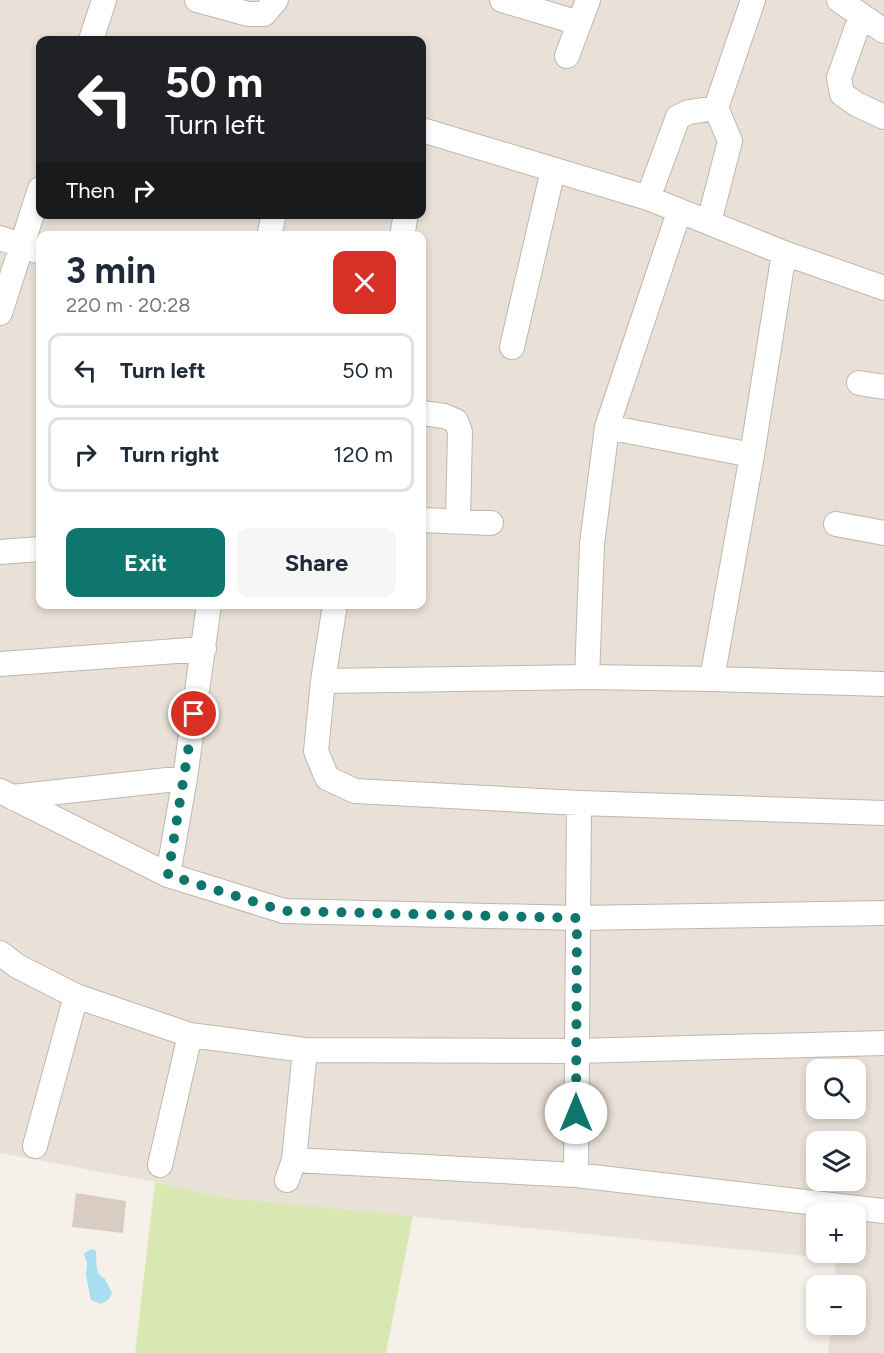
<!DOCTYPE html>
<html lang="en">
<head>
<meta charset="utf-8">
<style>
	body { margin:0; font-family:Figtree,sans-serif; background:#f6f6f7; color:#1f2937; height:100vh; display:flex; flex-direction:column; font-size:22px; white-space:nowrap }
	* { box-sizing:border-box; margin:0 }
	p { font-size:20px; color:#747a83 }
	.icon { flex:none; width:33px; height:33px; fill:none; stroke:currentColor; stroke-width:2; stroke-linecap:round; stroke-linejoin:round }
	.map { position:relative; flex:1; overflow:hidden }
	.details { position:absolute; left:36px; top:231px; width:390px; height:378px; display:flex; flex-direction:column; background:#fff; border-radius:12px; box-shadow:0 3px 9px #0003 }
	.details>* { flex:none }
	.guide { position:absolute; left:36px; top:36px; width:390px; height:183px; border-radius:12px; box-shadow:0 3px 9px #0003; background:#202124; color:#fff; overflow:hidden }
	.buttons { position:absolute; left:806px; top:1059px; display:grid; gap:12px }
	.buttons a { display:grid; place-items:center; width:60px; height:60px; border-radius:12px; background:#fff; box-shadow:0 3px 9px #0003; font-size:30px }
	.pin { position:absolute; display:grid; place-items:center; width:51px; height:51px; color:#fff; margin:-26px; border:3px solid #fff; border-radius:50%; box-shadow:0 2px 6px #0007 }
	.me { position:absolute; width:66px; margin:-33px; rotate:0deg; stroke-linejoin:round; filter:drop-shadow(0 0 4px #0008) }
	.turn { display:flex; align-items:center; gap:21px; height:126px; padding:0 30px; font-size:27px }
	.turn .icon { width:78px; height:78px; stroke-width:2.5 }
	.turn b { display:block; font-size:42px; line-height:51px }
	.then { display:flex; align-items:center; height:57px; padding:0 30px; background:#0003; gap:12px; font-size:22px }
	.round { display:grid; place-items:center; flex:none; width:63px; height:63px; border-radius:12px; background:#f6f6f7 }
	.overview { display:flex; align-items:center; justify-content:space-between; height:102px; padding:0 30px }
	h1 { font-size:36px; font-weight:700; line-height:45px }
	.button { display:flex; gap:12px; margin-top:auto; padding:12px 30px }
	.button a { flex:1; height:69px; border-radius:12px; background:#0f766e; color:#fff; font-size:24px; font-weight:700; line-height:69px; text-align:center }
	.button a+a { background:#f6f6f7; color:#1f2937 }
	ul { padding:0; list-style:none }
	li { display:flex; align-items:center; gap:18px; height:75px; margin:0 12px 9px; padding:0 18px; border:3px solid #e0e1e3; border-radius:12px }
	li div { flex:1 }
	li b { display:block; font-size:22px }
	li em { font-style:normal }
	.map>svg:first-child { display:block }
</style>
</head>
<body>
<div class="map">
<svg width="884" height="1353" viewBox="0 0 884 1353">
	<rect width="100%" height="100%" fill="#f5f0ea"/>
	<path fill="#e9e1d8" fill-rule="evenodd" d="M0 0H884V1353H828L831 1325 855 1324V1286L834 1285 836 1259 219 1197 155 1182 0 1153ZM40 40H422V214H40ZM40 236H422V604H40ZM816 1070H855V1108H816ZM816 1142H855V1180H816ZM816 1214H855V1252H816Z"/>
	<path fill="#d9e8b3" d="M155 1182 219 1197 413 1216 386 1353H135Z"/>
	<path fill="#a7def0" d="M91 1249 96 1251C97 1262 94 1274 105 1279L112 1293 109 1299 101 1304 91 1300 86 1275 87 1263 84 1254Z"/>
	<path fill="#d9ccc2" d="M76 1193 126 1201 123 1233 72 1227Z"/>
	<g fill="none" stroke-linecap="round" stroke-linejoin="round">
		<g stroke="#c0b6ac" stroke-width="26">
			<path id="minor" d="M197 0 248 14H264L276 0
				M502 0 579 23
				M839 0 884 31
				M861 16 839 78 842 94 856 104 884 117
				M91 40 104 0
				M567 56 588 0
				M422 130 648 198 784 253 884 288
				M648 198 678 117 689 112 716 108
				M679 212 607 427 592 544 587 677 712 679 752 455 784 253
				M709 222 730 141 716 108 753 0
				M269 236 274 214
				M402 236 406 214
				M0 238 40 252
				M0 313 40 189
				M512 347 553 170
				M859 383 884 387
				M422 413 444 416 456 421 460 432 458 521
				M607 427 752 455
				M422 520 491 523
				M836 524 884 533
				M0 552 40 549
				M335 604 323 681 316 751 327 778 355 791 579 803 884 813
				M0 664 204 649
				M712 679 884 684
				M323 681 587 677
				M0 791 168 875 284 911 577 918 884 913
				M12 797 185 778
				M168 875 185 778 209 604
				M0 953 17 966 76 996 190 1035 305 1050 576 1051 884 1043
				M35 1146 76 996
				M294 1160 576 1175 884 1211
				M160 1165 190 1035
				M576 1175 579 803
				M287 1180 294 1160 305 1050"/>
		</g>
		<use href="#minor" stroke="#fff" stroke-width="24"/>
	</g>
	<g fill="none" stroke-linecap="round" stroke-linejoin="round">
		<path stroke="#0f766e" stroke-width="10" stroke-dasharray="0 18" d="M194 714 168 875 284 911 577 918 576 1113"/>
	</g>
</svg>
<div class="buttons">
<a><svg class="icon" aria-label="search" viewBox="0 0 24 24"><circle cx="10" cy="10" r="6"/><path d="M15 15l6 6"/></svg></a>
<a><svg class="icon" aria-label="layers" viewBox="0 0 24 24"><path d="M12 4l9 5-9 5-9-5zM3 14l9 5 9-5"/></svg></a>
<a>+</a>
<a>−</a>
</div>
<div class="pin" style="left:194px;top:714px;background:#d93025"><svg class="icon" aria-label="arrive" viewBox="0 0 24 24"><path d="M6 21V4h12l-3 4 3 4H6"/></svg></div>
<svg class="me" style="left:576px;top:1113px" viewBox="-20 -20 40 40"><circle r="19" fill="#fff"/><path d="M0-13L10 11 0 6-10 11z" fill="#0f766e"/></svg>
<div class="guide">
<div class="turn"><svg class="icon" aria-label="left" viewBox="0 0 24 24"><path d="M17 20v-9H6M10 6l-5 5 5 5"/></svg><div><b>50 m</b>Turn left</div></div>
<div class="then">Then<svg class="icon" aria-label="right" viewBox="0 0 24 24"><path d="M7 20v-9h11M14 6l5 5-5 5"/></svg></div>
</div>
<section class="details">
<div class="overview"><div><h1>3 min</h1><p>220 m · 20:28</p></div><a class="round" style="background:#d93025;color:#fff"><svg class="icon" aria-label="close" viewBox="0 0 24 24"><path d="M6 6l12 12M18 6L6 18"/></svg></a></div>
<ul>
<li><svg class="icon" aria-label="left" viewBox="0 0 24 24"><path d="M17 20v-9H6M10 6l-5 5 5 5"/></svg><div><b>Turn left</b></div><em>50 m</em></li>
<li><svg class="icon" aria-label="right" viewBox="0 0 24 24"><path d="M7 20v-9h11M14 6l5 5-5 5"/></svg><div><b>Turn right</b></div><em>120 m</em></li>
</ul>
<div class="button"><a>Exit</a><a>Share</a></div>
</section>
</div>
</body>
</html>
